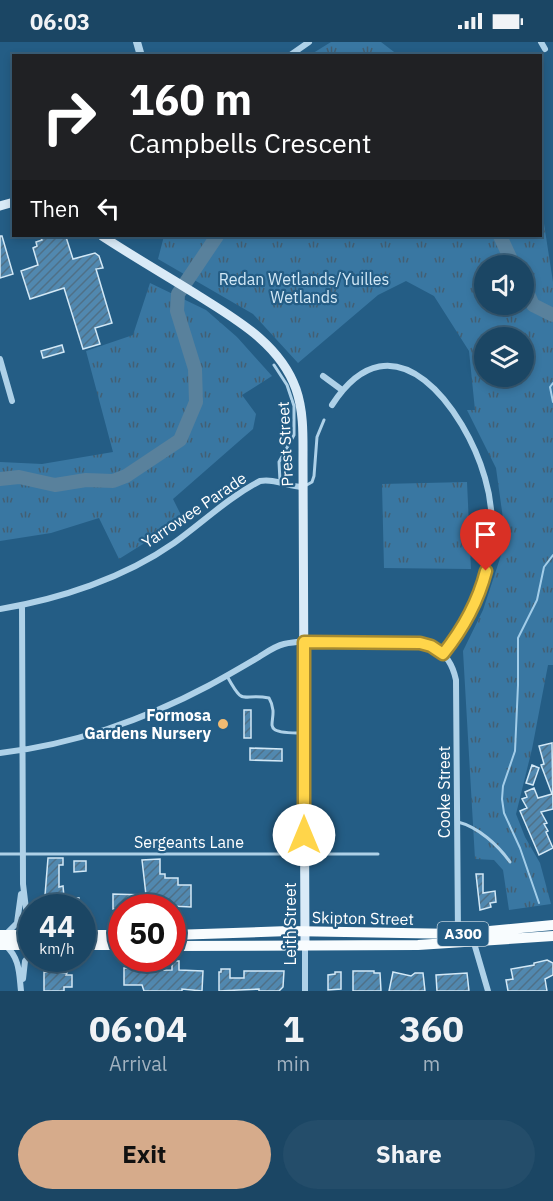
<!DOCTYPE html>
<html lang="en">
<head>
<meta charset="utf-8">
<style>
	body { margin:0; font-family:"IBM Plex Sans",sans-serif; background:#244d6a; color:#f1f3f6; height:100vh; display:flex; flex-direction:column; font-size:22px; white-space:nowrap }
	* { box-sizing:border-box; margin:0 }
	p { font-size:20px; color:#a0b1bf }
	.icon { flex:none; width:33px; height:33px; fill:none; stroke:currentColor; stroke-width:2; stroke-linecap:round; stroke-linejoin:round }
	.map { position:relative; height:949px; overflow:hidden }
	.drawer { display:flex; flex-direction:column; background:#1b4664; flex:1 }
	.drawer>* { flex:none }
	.hud { position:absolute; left:12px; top:12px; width:530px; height:183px; border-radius:0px; box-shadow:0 3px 9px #0003,0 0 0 2px #395e78; background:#202124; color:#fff; overflow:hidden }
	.tools { position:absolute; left:474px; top:213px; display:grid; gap:12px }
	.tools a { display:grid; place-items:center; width:60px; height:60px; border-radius:50%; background:#1b4664; box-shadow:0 3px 9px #0003,0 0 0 2px #395e78; font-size:30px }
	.speed { position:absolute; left:18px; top:852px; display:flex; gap:12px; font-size:30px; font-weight:700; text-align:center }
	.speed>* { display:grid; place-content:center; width:78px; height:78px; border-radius:50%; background:#1b4664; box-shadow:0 3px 9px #0003,0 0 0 2px #395e78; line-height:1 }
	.speed small { font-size:15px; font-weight:400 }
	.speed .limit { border:9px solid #d22; background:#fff; color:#111 }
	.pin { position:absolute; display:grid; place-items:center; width:51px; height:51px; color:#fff; margin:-62px -26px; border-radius:50% 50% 50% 0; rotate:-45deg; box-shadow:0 0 6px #0007 }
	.pin .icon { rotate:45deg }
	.me { position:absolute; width:66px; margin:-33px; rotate:0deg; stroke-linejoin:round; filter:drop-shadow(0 0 4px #0008) }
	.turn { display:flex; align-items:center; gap:21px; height:126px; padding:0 18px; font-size:27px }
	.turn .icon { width:78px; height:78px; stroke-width:2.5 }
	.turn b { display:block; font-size:42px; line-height:51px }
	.then { display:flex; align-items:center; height:57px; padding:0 18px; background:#0003; gap:12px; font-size:22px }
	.eta { display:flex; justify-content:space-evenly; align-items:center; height:102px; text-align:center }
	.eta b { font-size:36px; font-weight:700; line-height:42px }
	.primary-button { display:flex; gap:12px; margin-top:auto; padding:12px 18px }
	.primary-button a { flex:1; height:69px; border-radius:36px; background:#d6ab8b; color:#111; font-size:24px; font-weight:700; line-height:69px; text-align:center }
	.primary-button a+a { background:#244d6a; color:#f1f3f6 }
	.status { display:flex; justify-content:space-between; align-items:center; height:42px; padding:0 30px; background:#1b4664; direction:ltr }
	.status svg { height:16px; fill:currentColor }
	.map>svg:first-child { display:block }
</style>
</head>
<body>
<div class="status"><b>06:03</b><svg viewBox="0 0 49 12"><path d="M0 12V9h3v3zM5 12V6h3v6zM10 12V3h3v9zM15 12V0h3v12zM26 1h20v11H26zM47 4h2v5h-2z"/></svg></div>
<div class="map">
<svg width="553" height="949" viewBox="0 0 553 949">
	<defs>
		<pattern id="grass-tufts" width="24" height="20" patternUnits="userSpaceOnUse" patternTransform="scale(1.5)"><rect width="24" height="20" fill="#3977a2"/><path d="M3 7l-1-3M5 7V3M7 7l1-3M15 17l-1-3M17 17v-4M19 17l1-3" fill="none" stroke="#435f73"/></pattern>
		<pattern id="building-hatch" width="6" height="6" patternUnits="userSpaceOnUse" patternTransform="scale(1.5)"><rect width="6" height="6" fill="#5188af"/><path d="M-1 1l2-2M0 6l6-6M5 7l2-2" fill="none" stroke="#4f7087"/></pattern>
	</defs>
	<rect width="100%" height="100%" fill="#245d85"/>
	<path fill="url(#grass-tufts)" fill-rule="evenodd" d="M331 0H381L398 13H310Z
		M540 156 553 240V623H548L532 707 516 772 525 795 540 821 551 862 509 868 503 828 494 818 475 817 463 609 483 568 506 498 496 426 467 368H475L469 309 434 254 406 239 378 253 298 321 253 272 158 217 164 194H540ZM484 224H524V262H484ZM484 296H524V334H484Z
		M150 241 206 268 237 295 272 334 242 353 256 372 253 387 173 457 183 477 119 517 99 476 51 491 0 499V420L42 422 113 410 86 309 133 293Z
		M467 440 471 527 384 526 382 442Z"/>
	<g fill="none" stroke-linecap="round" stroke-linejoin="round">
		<path stroke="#a2cde9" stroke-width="2" d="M553 341 550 345 553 360
			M539 861 520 806 504 771 502 757 503 744 515 709 518 643V596L537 558 544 525 553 513"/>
		<path stroke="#59819c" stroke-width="14" d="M500 194 514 224
			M524 243 533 263 553 273
			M0 437 19 435 55 443 86 438 113 439 126 434 180 398 196 360 195 327 177 269 178 252 217 194"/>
	</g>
	<path fill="url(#building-hatch)" stroke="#d2e8f6" stroke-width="1.5" d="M0 194H2L13 232 0 236Z
		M45 194 66 195 73 217 95 211 99 214 103 226 96 227 112 281 95 286 100 302 83 307 64 246 30 257 21 229 38 223 33 206 37 204 36 200 42 198 41 195Z
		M62 303 64 310 43 316 41 309Z
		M244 668H251V696H244Z
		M552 701 553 767 541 770 547 781 544 782 548 789 546 790 553 806 539 813 520 769 527 766 522 757 527 755 525 750 534 746 538 756 552 752 541 723 544 722 539 704Z
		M250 706 282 707V719L250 718Z
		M532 723 539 726 533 743 526 741Z
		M48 816H63V823H59V845L63 844 64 855 79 856V866H44Z
		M160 817V832H165V836H178V843H191V865L171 864V866H122V867H113V852L146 853 142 818Z
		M74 819H86V829L74 830Z
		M476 832H483V851L495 849 496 860 490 861 491 865 480 868Z
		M547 918 553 921V933L545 937 547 949H508L506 938 513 937 511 927 534 923V921Z
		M172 919H179V928L203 929 202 949 182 947V949H144L142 943H124V926H135V929L172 928Z
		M221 927H230V936H244V929H284L283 945 279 949H259V947L219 949V930H221Z
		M353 929H374V931H380L381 949H353Z
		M44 930 67 931 66 933H72V945H64V949H44Z
		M335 930H341V947L328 948V933L335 932Z
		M393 930 411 934 415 931H423L425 949H389Z
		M467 931 469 949H437L436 933Z"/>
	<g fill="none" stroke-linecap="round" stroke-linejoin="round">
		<path stroke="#aed1e8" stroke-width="3" d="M274 323 287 343 294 364V393L279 420 280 439
			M305 444 312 440 314 434 317 395 324 378
			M227 634C245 667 241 650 269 656 283 680 252 691 302 691
			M458 780C478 785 498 803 510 820
			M0 812H378"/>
		<path stroke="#aed1e8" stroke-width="6" d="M541 0 545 7
			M289 14 309 0
			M0 317 12 359
			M323 334 342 348
			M332 363C394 267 466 369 485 436 491 456 493 479 491 500 487 542 469 579 443 612
			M22 563 23 842 27 875 32 885
			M0 567C60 557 124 536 174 501 202 481 229 455 260 439 275 436 288 445 303 445
			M0 711C71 703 144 678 208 644 225 635 242 625 259 615 267 610 275 604 284 602 305 597 417 597 434 606 447 612 453 624 456 638L458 892
			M7 891 17 881 21 852
			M474 901 488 949
			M5 903C20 916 19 931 21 949
			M305 904V949
			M23 937 25 919 32 910"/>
		<path stroke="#aed1e8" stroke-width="8" d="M137 0 141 14"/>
		<path stroke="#d9eaf7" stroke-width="9" d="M0 164 14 160
			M102 194C134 215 167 234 199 254 237 278 280 302 296 347 304 370 303 395 303 419L305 904"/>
		<path stroke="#f8fcfe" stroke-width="10" d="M0 893H32
			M82 893H122
			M172 893 289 889 458 892 553 883
			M0 903H32
			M82 903H122
			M172 904 418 903 553 894"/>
	</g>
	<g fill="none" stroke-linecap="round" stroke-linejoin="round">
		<g stroke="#a68a30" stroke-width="15">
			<path id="route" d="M304 793V600L420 601 431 604 443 612C463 587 478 560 486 529"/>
		</g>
		<use href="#route" stroke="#ffd54a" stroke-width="10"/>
	</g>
	<circle fill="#f2bb72" stroke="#245d85" stroke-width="2" cx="223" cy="682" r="6"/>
	<g text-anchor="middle" stroke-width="4.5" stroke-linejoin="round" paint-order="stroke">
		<rect fill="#245d85" stroke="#bdceda" stroke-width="1.5" x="437.5" y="880" width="51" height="24" rx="4.5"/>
		<g font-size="15" font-weight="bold" fill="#fff">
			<text x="463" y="897">A300</text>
		</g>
		<g font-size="16" fill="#d2e8f6" stroke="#245d85">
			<text x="304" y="243">Redan Wetlands/Yuilles<tspan x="304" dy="18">Wetlands</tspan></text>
		</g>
		<g font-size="16" fill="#fff" stroke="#245d85">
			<text transform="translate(285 402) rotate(-93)" y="6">Prest Street</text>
			<text transform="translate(194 468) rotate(-34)" y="6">Yarrowee Parade</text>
			<text transform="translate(444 750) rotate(-90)" y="6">Cooke Street</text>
			<text x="189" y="806">Sergeants Lane</text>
			<text transform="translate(363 876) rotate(1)" y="6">Skipton Street</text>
			<text transform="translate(290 882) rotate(-90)" y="6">Leith Street</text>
		</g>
		<g font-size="16" font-weight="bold" fill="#fff" stroke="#245d85" text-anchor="end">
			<text x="211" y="679">Formosa<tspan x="211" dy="18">Gardens Nursery</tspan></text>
		</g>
	</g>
</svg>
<div class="tools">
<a><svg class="icon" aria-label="sound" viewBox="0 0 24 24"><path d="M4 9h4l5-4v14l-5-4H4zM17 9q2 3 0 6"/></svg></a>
<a><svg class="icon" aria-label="layers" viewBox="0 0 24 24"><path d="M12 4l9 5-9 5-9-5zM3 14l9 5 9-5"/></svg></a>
</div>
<div class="speed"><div>44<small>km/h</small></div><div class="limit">50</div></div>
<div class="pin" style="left:486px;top:529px;background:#d93025"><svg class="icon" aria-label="arrive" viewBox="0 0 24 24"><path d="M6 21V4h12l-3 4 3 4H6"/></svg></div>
<svg class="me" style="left:304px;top:793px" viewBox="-20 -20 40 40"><circle r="19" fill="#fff"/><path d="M0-13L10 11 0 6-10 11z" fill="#ffd54a"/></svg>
<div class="hud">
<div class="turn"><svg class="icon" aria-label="right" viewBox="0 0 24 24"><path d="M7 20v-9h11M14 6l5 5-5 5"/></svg><div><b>160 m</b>Campbells Crescent</div></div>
<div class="then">Then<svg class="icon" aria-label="left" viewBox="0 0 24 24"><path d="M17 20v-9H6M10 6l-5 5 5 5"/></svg></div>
</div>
</div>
<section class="drawer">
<div class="eta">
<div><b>06:04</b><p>Arrival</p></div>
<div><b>1</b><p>min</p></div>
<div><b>360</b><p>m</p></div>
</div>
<div class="primary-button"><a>Exit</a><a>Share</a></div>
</section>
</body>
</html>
